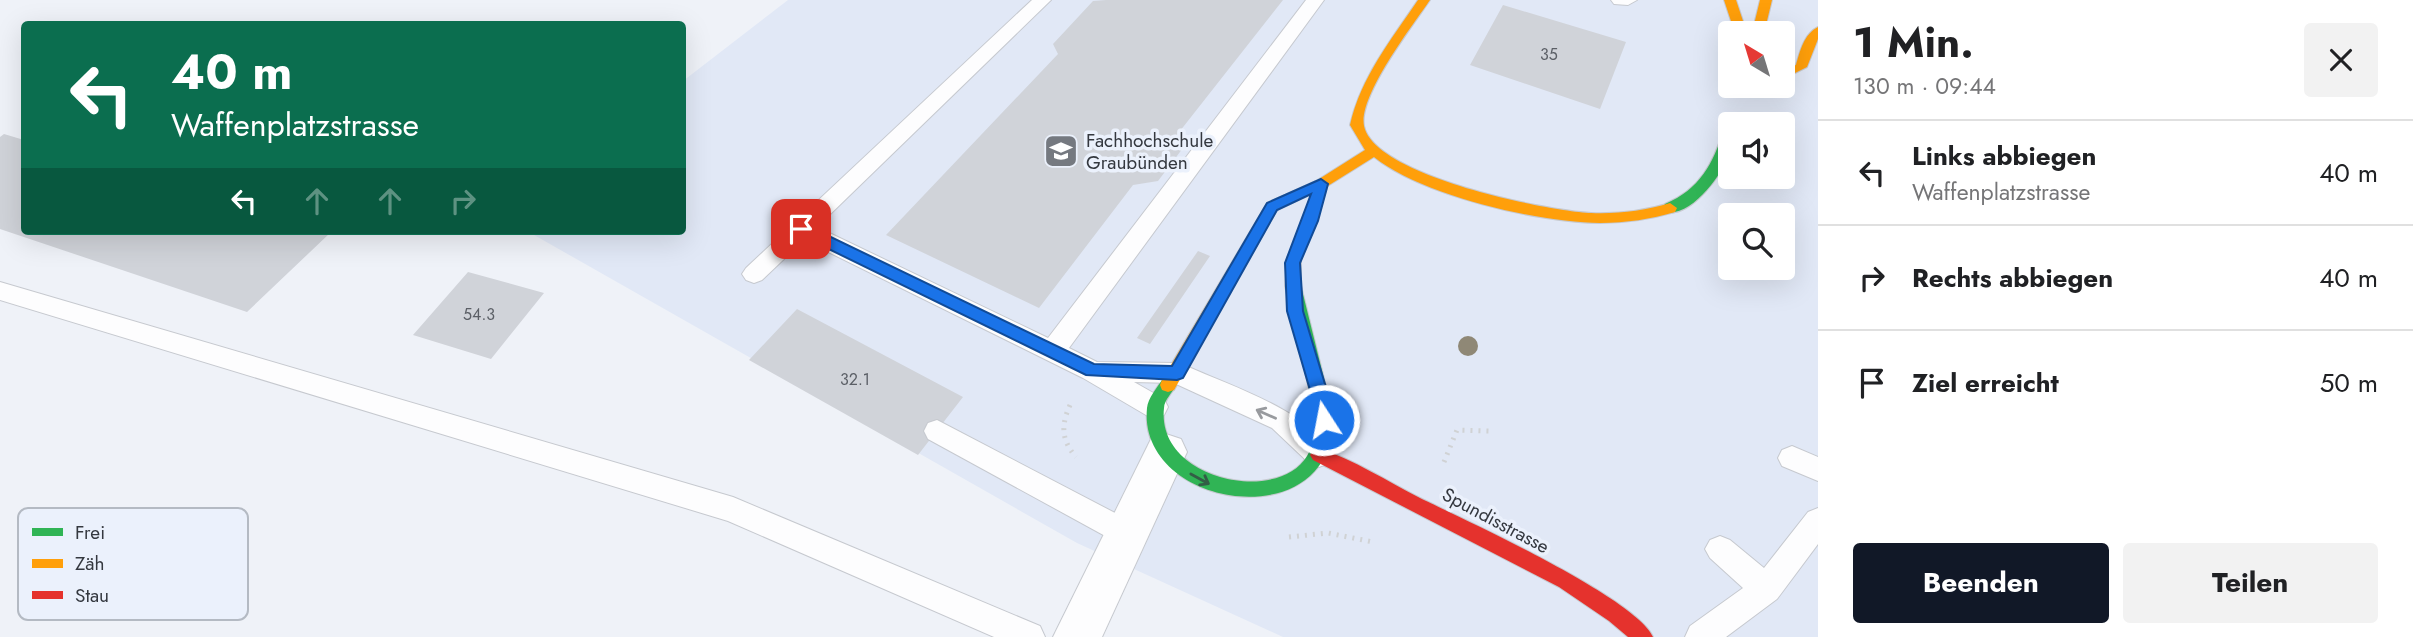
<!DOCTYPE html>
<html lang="de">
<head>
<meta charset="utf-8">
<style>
	body { margin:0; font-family:Jost,sans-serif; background:#f2f2f2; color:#202124; height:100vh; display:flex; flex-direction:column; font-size:26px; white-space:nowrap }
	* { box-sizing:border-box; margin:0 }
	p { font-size:23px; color:#757577 }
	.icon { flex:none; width:38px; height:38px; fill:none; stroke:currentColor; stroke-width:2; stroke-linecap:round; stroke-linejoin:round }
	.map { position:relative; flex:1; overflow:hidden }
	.sheet { display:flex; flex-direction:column; background:#fff; width:595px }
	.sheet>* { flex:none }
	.hud { position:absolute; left:21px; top:21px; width:665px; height:214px; border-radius:7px; box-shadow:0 7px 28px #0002; background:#0b6e4f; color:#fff; overflow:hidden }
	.needle { width:46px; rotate:322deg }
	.fabs { position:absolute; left:1718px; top:21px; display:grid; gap:14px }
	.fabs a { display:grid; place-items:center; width:77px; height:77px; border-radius:7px; background:#fff; box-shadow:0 7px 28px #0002; font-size:35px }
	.pin { position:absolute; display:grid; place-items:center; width:60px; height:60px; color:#fff; margin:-30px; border-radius:14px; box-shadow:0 4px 10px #0006 }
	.me { position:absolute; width:77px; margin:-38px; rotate:349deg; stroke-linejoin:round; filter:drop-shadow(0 0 5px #0008) }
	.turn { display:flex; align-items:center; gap:24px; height:147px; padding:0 35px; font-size:32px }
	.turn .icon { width:91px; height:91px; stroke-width:2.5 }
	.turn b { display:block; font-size:49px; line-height:60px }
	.lanes { display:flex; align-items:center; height:66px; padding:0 35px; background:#0003; justify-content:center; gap:35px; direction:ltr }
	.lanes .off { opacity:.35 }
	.round { display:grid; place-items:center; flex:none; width:74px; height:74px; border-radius:7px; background:#f2f2f2 }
	.headline { display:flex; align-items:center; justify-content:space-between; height:119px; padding:0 35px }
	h1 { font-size:42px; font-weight:700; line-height:52px }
	.button { display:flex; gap:14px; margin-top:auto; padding:14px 35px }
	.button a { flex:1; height:80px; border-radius:7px; background:#111827; color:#fff; font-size:28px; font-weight:700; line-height:80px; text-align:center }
	.button a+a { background:#f2f2f2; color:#202124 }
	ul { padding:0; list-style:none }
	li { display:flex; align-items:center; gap:21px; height:105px; padding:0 35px; border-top:2px solid #e0e0e0 }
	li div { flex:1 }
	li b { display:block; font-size:26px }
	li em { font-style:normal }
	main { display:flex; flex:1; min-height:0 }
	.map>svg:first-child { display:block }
</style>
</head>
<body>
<main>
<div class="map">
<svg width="1818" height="637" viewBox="0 0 1818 637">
	<rect width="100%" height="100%" fill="#eff2f8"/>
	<path fill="#e1e8f6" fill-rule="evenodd" d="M788 0H1818V637H1283L1077 543 527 231H682L683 81ZM1731 33H1783V86H1731ZM1731 124H1783V177H1731ZM1731 215H1783V268H1731Z"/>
	<path fill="#d0d3d9" d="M1106 0H1283L1180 131 1186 144 1158 181 1133 185 1039 308 886 235 1058 54 1053 44 1093 1Z
		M1503 5 1626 42 1600 109 1470 65Z
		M4 134 24 140V231L330 233 247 312 0 229V137Z
		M1198 251 1210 256 1150 344 1137 338Z
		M468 272 544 293 491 359 413 335Z
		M797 309 963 397 918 455 749 360Z"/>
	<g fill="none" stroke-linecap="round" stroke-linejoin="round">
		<g stroke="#c6c9cf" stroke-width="2">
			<path id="lane" d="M1032 0H1051L817 227 1048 338 1306 0H1324L1069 348 1097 362 1177 363 1186 366C1229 385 1312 412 1333 455L1329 463 1319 467 1309 463 1272 428 1174 383 1134 382 1164 399 1168 407 1164 415 1155 418 1146 415 1083 378 804 240 762 280 754 283 746 280 742 274 746 268Z
				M1611 0H1637L1628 5 1614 4Z
				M0 282 733 497 1040 626 1045 637H994L728 521 0 300Z
				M937 420 1138 525 1142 534 1138 543 1128 547 1118 543 928 439 924 431 928 423Z
				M1792 446 1818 457V481L1782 466 1778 458 1782 450Z
				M1818 508V544L1777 599 1726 637H1685L1690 626 1743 588 1710 558 1705 549 1710 540 1720 536 1730 540 1764 568 1808 512Z"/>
		</g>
		<g stroke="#c6c9cf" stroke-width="2">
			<path id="street" d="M1166 434 1181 439 1187 452 1102 637H1053L1151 439Z"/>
		</g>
		<g stroke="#c6c9cf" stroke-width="2">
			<path id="fast" d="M1746 86H1763L1747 95H1737V89Z
				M1731 125C1731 134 1732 144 1730 152 1723 174 1691 218 1665 212L1663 208 1665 204C1700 189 1713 164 1724 129Z
				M1321 179 1328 184 1316 224 1301 258V286L1333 415C1337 539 1137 510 1147 408 1148 398 1157 388 1162 380L1168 378 1174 380 1176 385C1173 392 1164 400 1164 408 1156 480 1278 505 1307 456 1315 443 1316 430 1315 415L1285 286 1287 258 1302 224 1314 184Z"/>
		</g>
		<g stroke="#c6c9cf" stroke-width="2">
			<path id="slow" d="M1418 0H1430C1413 25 1358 96 1364 126 1374 176 1547 211 1591 213 1618 214 1644 211 1670 203L1677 208 1675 212C1651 219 1626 223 1600 223 1540 223 1421 195 1374 157L1326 187 1277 210 1174 390 1168 392 1162 390 1160 385 1162 380 1267 203 1316 181 1365 150 1350 125C1361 77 1391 40 1418 0Z
				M1724 0H1736L1747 33H1735Z
				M1760 0H1772L1764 33H1752Z
				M1818 27V39L1807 67 1783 79V70L1796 65C1800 51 1804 34 1818 27Z"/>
		</g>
		<g stroke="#c6c9cf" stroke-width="2">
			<path id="jam" d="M1319 448C1354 460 1387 481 1420 498 1465 520 1636 598 1653 637H1628L1609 621 1559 587 1313 460 1310 455 1313 450Z"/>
		</g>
		<path stroke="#d0d2d4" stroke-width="5" stroke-dasharray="2 6" stroke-linecap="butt" d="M1070 405C1061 425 1061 440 1076 457
			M1444 462 1457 430 1490 431
			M1289 537 1328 533 1373 542"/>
		<use href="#lane" fill="#fdfdfe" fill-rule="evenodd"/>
		<use href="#street" fill="#fdfdfe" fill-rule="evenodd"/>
		<use href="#fast" fill="#30b455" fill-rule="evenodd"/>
		<use href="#slow" fill="#ff9f0a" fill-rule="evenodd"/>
		<use href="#jam" fill="#e5322d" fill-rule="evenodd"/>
	</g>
	<circle fill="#8f8876" cx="1468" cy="346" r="10"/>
	<defs><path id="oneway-shaft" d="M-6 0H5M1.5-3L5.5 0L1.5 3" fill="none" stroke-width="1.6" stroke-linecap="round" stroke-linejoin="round" transform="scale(1.75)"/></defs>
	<use stroke="#989a9e" href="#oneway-shaft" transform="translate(1266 414) rotate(-156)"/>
	<use stroke="#335d46" href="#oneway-shaft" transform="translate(1200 479) rotate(29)"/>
	<path fill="#1a73e8" stroke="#114b97" stroke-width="2" d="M1321 179 1328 184 1318 221 1300 263 1303 311 1331 404 1333 420 1330 425 1324 427 1318 425 1314 404 1287 311 1285 263 1311 194 1277 210 1183 378 1177 380 1086 375 796 233 793 229 796 225H806L1094 364 1172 366 1267 203Z"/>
	<defs>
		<g id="university-square" transform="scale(1.75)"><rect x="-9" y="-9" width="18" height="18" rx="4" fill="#757980" stroke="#ebf1fc"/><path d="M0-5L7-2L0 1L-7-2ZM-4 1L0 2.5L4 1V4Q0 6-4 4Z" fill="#fff"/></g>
	</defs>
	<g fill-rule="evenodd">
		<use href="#university-square" x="1061" y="151"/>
	</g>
	<g text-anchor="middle" stroke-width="7" stroke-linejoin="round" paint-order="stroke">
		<g font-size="16" fill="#5b5f66">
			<text x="1549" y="60">35</text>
			<text x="479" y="320">54.3</text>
			<text x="855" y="385">32.1</text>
		</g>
		<g font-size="19" fill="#34383f" stroke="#ebf1fc" text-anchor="start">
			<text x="1086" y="147">Fachhochschule<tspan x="1086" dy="22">Graubünden</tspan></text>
		</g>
		<g font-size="19" fill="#34383f" stroke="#ebf1fc">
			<text transform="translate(1496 520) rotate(28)" y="7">Spundisstrasse</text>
		</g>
	</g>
	<rect x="18" y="508" width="230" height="112" rx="10" fill="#ebf1fc" stroke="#b4bac3" stroke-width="2"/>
	<rect x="32" y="528" width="31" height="8" fill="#30b455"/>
	<rect x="32" y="559" width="31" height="9" fill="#ff9f0a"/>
	<rect x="32" y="591" width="31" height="8" fill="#e5322d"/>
	<g font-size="19" fill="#34383f">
		<text x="75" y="539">Frei</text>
		<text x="75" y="570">Zäh</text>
		<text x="75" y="602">Stau</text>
	</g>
</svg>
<div class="fabs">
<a><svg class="needle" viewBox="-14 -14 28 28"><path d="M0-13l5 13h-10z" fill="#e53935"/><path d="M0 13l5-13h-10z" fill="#757577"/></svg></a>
<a><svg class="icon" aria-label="sound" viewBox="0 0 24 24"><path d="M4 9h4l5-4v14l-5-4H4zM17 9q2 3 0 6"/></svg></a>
<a><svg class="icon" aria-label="search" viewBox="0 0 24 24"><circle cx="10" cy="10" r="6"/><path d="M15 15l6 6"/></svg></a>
</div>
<div class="pin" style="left:801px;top:229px;background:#d93025"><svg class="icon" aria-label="arrive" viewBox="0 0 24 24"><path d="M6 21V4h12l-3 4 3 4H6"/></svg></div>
<svg class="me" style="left:1324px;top:420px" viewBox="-20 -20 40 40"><circle r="17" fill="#1a73e8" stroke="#fff" stroke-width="3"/><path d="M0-11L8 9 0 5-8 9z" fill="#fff"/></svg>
<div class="hud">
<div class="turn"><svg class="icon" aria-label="left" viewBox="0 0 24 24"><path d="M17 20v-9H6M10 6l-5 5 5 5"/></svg><div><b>40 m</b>Waffenplatzstrasse</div></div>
<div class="lanes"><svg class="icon" aria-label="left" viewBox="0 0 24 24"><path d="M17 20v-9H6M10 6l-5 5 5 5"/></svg><svg class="icon off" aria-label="ahead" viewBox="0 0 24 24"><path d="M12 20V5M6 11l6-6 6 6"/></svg><svg class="icon off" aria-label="ahead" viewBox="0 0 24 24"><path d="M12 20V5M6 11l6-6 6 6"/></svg><svg class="icon off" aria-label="right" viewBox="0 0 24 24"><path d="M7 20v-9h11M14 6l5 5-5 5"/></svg></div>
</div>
</div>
<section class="sheet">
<div class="headline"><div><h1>1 Min.</h1><p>130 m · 09:44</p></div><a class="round"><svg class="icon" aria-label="close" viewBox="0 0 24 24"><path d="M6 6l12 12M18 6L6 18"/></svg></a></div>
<ul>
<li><svg class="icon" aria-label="left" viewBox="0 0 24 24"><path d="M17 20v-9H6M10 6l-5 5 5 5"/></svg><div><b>Links abbiegen</b><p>Waffenplatzstrasse</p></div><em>40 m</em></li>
<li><svg class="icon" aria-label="right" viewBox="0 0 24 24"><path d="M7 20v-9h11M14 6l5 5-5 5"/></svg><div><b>Rechts abbiegen</b></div><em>40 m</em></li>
<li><svg class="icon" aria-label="arrive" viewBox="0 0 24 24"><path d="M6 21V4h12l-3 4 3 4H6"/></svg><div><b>Ziel erreicht</b></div><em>50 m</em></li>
</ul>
<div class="button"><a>Beenden</a><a>Teilen</a></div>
</section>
</main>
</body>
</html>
